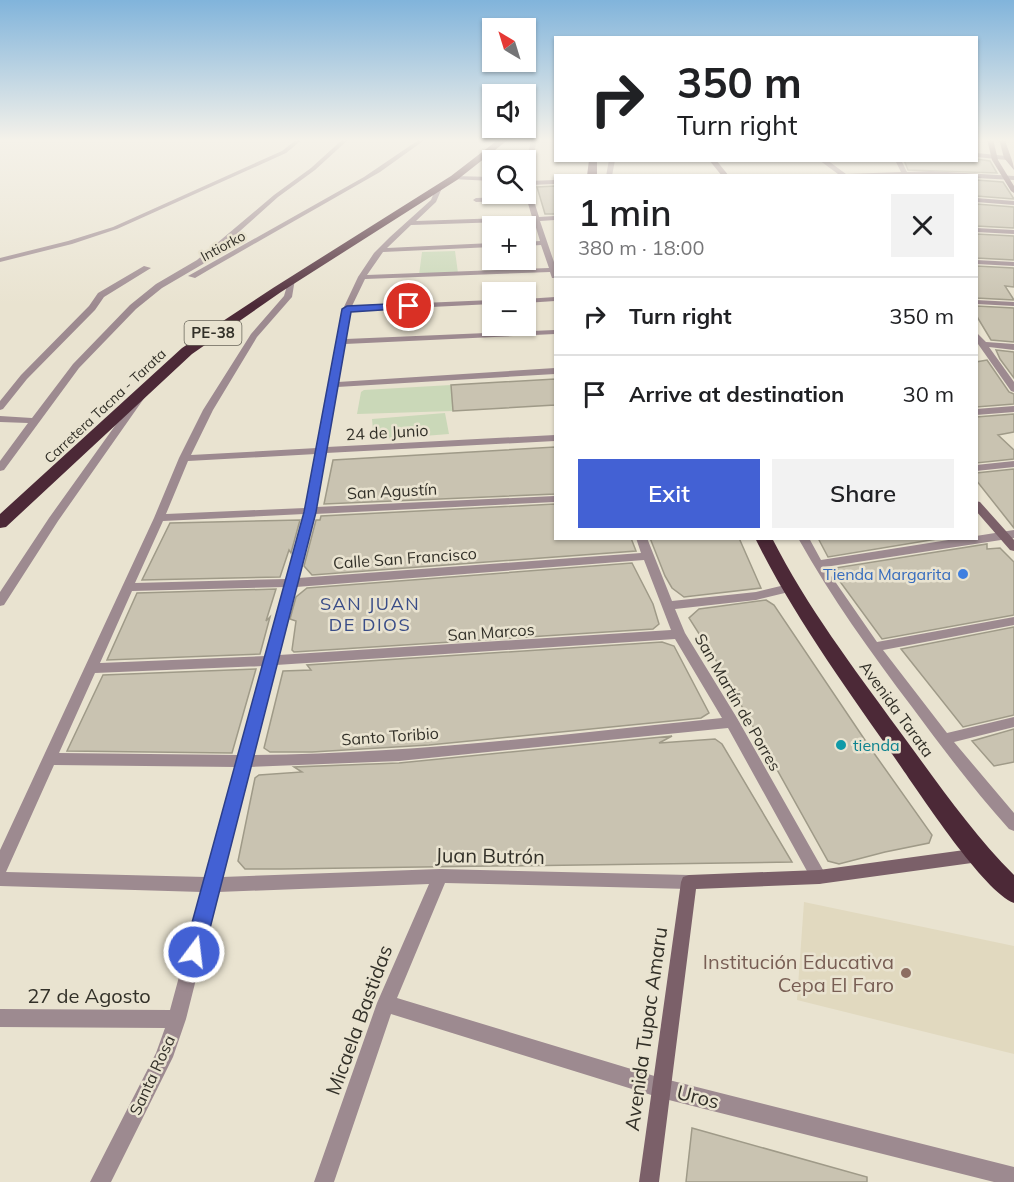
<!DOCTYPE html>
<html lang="en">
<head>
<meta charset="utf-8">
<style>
	body { margin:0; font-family:Mulish,sans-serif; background:#f2f2f2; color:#202124; height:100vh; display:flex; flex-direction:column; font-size:22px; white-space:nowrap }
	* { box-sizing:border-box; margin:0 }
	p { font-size:20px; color:#757577 }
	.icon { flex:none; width:33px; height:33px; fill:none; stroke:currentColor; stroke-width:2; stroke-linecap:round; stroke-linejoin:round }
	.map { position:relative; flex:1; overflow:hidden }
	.side { position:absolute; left:554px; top:174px; width:424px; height:366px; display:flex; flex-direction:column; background:#fff; border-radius:0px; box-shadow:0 2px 4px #0004 }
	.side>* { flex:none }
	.guide { position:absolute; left:554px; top:36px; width:424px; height:126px; border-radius:0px; box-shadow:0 2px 4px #0004; background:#fff; color:#202124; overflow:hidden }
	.needle { width:39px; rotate:322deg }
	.tools { position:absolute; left:482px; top:18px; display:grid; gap:12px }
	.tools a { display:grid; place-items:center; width:54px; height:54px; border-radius:0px; background:#fff; box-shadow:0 2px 4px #0004; font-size:30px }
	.pin { position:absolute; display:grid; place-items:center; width:51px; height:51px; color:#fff; margin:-26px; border:3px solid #fff; border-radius:50%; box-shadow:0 2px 6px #0007 }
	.me { position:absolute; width:66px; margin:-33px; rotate:15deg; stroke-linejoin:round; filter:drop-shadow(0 0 4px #0008) }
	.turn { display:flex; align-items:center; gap:21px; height:126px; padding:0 24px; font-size:27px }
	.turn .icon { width:78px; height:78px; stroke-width:2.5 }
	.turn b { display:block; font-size:42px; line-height:51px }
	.round { display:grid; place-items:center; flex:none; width:63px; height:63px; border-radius:0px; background:#f2f2f2 }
	.headline { display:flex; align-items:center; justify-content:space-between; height:102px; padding:0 24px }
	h1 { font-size:36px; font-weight:600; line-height:45px }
	.button { display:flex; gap:12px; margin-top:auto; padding:12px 24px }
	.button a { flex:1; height:69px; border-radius:0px; background:#4361d4; color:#fff; font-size:24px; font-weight:600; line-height:69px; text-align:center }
	.button a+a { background:#f2f2f2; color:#202124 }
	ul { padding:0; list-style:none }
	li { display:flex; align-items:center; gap:18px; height:78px; padding:0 24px; border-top:2px solid #e0e0e0 }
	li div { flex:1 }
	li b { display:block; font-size:22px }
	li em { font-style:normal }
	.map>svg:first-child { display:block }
</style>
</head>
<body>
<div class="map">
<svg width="1014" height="1182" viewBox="0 0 1014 1182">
	<rect width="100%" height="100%" fill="#e9e3d0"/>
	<path fill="#e1d9bf" d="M804 902 1014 946V1054L797 1000Z"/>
	<path fill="#cad8b8" d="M455 251 458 273 419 275 422 252Z
		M451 385 453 411 357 414 361 392 364 390Z
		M445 413 449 434 374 440 372 419Z"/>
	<path fill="#c9c3b1" stroke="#9f9a88" stroke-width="1.5" d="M976 159 990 161 997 173 908 170 904 160Z
		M976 180 1003 182 1014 199 976 196Z
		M555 186V214H545L537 187Z
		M976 204 1014 207V228L976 226Z
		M976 234 1014 236V260L976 258Z
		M976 266 1014 268V287L1005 286 1014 300 976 298Z
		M976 306 1014 308V342L991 340 976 315Z
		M996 350 1014 352V378L1000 359Z
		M987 360 1009 392 1014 394V404L976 407V362Z
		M555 379V405L453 411 451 385Z
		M1014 414V432L998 435 1014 450V459L976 463V417Z
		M555 447V494L324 504 333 460Z
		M1014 469V528L976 480V473Z
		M555 504V538H631L636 551 312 575 304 566 316 520H320L321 516Z
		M300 520 291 553 289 550 280 577 142 580 170 523Z
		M650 538H739L761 588 684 597 672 588 665 576Z
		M818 538H943L828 557Z
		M987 544V549L1000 548 1014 562V615L882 639 833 572H837L835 568Z
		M632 563 653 604 659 624 653 629 294 652 292 650 296 621 290 619 296 597 307 588Z
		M276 589 266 621 270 617 260 654 107 660 137 593Z
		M766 600 774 605 871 749 932 835 929 843 885 852 839 864 828 861 717 662 689 618 699 609Z
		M1014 627V715L963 727 901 649Z
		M662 642 674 646 709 713 701 718 429 745 312 752H270L264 748 283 671 311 670 307 665Z
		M256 669 232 753 67 751 103 675Z
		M1014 729V762L994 766 972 741Z
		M672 736 659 743 715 739 722 744 792 862 281 869H245L238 861 255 778 259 775 302 772 294 767 399 763Z
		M692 1128 867 1177V1182H686Z"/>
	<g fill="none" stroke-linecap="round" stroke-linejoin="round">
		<path fill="#9d8a90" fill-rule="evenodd" d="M297 139H303L286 153 117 229 72 244 0 262V258L68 241 113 227 282 151Z
			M343 139H349L315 170 278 197 203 264 162 288 136 309 79 368 4 470 0 471V461L28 423 0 422V416L32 418 73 364 130 305 156 284 197 260 274 195 311 168Z
			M420 139H426L380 172 212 268 195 278 188 276 364 177Z
			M531 139H537L529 181 555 180V184L529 185 539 217 555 216V220L540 221 555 265V278H552L550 272 365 279 352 306 492 300V304L351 311 346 339 555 330V334L345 344 338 382 555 368V374L337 387 327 447 555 435V441L326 453 316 507 555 496V502L315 514 298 578 641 553 636 538H647L672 601 756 592 789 584 793 585 795 588 793 591 756 600 675 609 685 633 737 718 827 877 825 882 819 884 813 882 728 728 399 761 250 767 222 877 440 869 689 875 695 877 697 882 695 887 689 889 445 883 397 998 661 1078 1014 1167V1182H994L661 1098 391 1014 334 1182H314L377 1003 429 884 218 892 186 1019 173 1057 111 1182H90L156 1053 165 1028 0 1027V1009L170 1010 202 892 0 886V850L154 518 179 458 203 410 251 334 284 296 289 279H295L292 297 257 337 213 410 191 455 317 448 343 309 358 277 374 253 390 237 431 200 436 188 439 186 442 188 436 202 416 221 532 217 527 200 476 202 473 200 476 198 526 196 525 172ZM534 221 540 241 525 242V246L541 245 549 268 367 275 383 252 492 247V243L387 248 411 225ZM316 454 305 508 166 514 188 461ZM304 514 286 579 135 583 163 521ZM644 560 671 630 279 655 296 587ZM284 587 266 656 100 663 132 591ZM675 639 722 718C566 734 410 754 253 755L276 665ZM263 666 239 755 59 753 95 673ZM54 765 236 767 206 877 6 872Z
			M976 153 1007 156 1010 158 1007 160 976 157Z
			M609 160H615L612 176H606Z
			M819 160H827L846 174 901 172 895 160H901L907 172 931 171 1014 176V180L976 178V176H835L838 174Z
			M454 176 492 177V181L452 179Z
			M976 198 1014 201V205L976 202Z
			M976 228 1014 230V234L976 232Z
			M976 260 1014 262V266L976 264Z
			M144 266 151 268 104 297 95 310 27 379 3 409 0 410V401L21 375 89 306 98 293Z
			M555 297V301L525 303V299Z
			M976 300 1014 302V306L976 304Z
			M976 332 986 342 1014 344V350L989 347 1014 382V392L1011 391 978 344Z
			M140 394 145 397 58 521 4 605 0 606V592L49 518 137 395Z
			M1014 406V412L976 415V409Z
			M1014 461V467L976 471V465Z
			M1014 530V538L825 567 877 642 1014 617V625L883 650 947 733 1014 717V727L954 742 1014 813V831L1009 829C974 790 943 749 912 707 871 653 831 597 798 538H809L821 560 961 538H976V536Z"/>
		<path fill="#7b6069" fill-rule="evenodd" d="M987 139H993L998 160 1014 186V193L1011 191 992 160Z
			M999 139H1005C1007 149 1014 162 1014 170L1004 158Z
			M709 160H716L729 176H722Z
			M976 501 980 502 1014 540V551L1010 550 976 511Z
			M979 848 985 850 987 855 985 860 979 862 819 884 696 889 659 1182H639L681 882 683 877 689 875 819 870Z"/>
		<path fill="#4c2937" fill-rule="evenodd" d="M499 139H509L457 180 281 292 192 354 6 527 0 528V514L182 348 273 288 451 176Z
			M589 160H597V176H587Z
			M755 538H772C807 607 853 667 898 729 935 779 970 831 1014 875V903C984 892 920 794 899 764 848 690 795 619 755 538Z"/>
	</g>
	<linearGradient id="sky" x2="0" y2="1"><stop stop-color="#81b4db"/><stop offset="0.46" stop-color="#f5f2ea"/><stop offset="1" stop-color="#f5f2ea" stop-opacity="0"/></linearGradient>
	<rect width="1014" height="305" fill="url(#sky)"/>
	<path fill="#4361d4" stroke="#2c3f8a" stroke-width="1.5" d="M409 303 414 306 412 308 351 312 316 512 204 952 201 958 194 961 187 958 184 952 304 512 342 309 347 306Z"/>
	<circle fill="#3f7fe0" stroke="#e9e3d0" stroke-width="2" cx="963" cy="574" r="6"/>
	<circle fill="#0f9aa8" stroke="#e9e3d0" stroke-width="2" cx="841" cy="745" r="6"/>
	<circle fill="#8d6e63" stroke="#e9e3d0" stroke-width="2" cx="906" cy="973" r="6"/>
	<g text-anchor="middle" stroke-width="5" stroke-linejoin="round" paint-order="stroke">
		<g font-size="14" fill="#323028" stroke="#e9e3d0">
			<text transform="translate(223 246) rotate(-28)" y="5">Intiorko</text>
			<text transform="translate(105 406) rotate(-43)" y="5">Carretera Tacna - Tarata</text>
		</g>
		<rect fill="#e9e3d0" stroke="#69665a" stroke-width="1.5" x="184.5" y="321" width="57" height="24" rx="4.5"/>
		<g font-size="15" font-weight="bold" fill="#323028">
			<text x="213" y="338">PE-38</text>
		</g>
		<g font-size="16" fill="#323028" stroke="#e9e3d0">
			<text transform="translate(387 432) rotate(-3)" y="6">24 de Junio</text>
			<text transform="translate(392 491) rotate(-3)" y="6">San Agustín</text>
			<text transform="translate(405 558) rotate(-4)" y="6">Calle San Francisco</text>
			<text transform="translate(491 632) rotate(-4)" y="6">San Marcos</text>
			<text transform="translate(738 702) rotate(60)" y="6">San Martín de Porres</text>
			<text transform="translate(897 709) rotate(54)" y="6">Avenida Tarata</text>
			<text transform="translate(390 736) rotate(-4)" y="6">Santo Toribio</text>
			<text transform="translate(152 1075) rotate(-65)" y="6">Santa Rosa</text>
		</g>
		<g font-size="16" fill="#366cbe" stroke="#e9e3d0" text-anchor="end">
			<text x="951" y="580">Tienda Margarita</text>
		</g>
		<g font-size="16" fill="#0d838f" stroke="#e9e3d0" text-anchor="start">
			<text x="853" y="751">tienda</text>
		</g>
		<g font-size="18" letter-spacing="1.5" fill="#394c87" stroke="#e9e3d0">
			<text x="370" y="610">SAN JUAN<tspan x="370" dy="21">DE DIOS</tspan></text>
		</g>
		<g font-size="20" fill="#323028" stroke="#e9e3d0">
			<text transform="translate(490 856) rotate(1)" y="7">Juan Butrón</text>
			<text x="89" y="1003">27 de Agosto</text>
			<text transform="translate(359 1020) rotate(-70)" y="7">Micaela Bastidas</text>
			<text transform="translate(646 1029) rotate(-82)" y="7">Avenida Tupac Amaru</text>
			<text transform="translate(698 1097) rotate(14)" y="7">Uros</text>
		</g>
		<g font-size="20" fill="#785e54" stroke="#e9e3d0" text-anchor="end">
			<text x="894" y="969">Institución Educativa<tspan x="894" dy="23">Cepa El Faro</tspan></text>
		</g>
	</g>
</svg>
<div class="tools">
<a><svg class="needle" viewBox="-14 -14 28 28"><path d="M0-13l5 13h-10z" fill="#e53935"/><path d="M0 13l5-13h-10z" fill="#757577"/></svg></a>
<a><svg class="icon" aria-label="sound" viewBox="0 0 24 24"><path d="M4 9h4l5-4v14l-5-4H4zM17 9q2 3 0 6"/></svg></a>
<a><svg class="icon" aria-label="search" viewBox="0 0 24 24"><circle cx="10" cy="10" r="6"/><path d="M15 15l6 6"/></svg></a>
<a>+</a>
<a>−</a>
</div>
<div class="pin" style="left:409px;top:306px;background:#d93025"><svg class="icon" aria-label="arrive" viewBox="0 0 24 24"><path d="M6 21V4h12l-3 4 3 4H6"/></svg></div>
<svg class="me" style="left:194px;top:952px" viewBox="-20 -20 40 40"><circle r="17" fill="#4361d4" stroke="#fff" stroke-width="3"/><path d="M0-11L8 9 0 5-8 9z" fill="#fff"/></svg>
<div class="guide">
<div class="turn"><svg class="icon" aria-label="right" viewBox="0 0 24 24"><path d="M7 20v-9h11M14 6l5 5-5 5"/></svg><div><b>350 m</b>Turn right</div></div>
</div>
<section class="side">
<div class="headline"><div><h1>1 min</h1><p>380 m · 18:00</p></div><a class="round"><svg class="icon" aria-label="close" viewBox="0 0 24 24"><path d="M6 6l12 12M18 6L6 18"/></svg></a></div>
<ul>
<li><svg class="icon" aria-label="right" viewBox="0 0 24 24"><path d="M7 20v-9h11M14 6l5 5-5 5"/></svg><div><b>Turn right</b></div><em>350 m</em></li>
<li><svg class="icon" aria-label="arrive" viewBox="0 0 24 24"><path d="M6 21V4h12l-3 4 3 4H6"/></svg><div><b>Arrive at destination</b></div><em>30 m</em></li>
</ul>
<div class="button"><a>Exit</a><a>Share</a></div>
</section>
</div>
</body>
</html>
